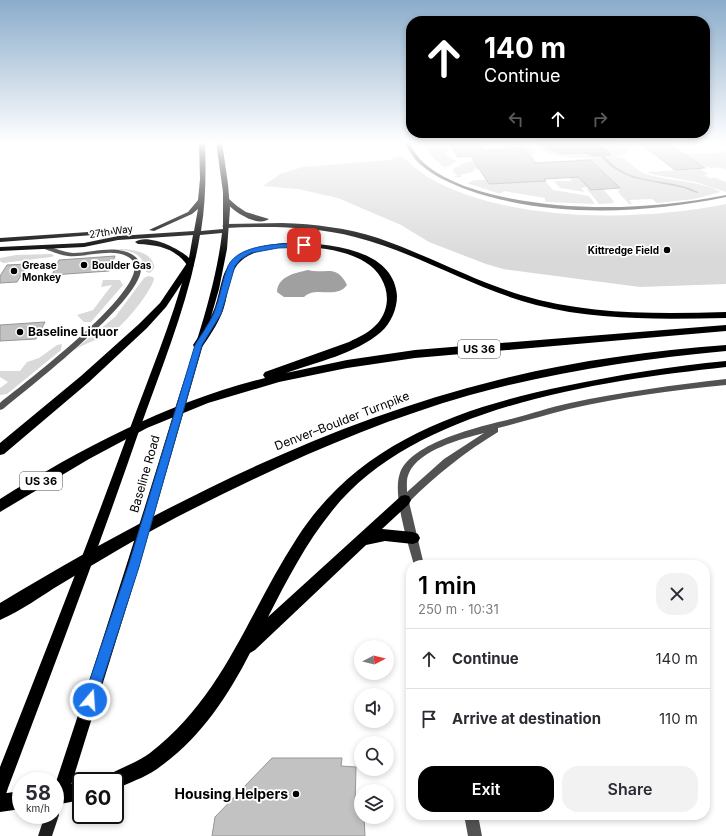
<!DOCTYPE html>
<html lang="en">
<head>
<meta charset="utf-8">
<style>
	body { margin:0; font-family:Inter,sans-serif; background:#f2f2f3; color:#2b2b33; height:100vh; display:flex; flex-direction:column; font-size:15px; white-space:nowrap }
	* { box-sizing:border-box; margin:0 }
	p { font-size:13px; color:#7c7c81 }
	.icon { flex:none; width:22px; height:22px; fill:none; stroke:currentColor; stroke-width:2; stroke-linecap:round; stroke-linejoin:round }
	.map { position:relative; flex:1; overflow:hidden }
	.panel { position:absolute; left:406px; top:560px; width:304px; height:260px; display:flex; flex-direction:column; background:#fff; border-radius:16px; box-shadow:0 2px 6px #0003 }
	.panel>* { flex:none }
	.top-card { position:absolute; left:406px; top:16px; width:304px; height:122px; border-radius:16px; box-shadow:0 2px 6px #0003; background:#000; color:#fff; overflow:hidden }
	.needle { width:26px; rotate:83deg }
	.fabs { position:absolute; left:354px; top:640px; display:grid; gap:8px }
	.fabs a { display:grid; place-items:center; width:40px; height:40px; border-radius:50%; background:#fff; box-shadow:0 2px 6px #0003; font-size:20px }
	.speed { position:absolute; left:12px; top:772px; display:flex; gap:8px; font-size:20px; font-weight:700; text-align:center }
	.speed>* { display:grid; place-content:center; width:52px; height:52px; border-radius:50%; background:#fff; box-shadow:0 2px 6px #0003; line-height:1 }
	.speed small { font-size:10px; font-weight:400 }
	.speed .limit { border:2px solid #111; border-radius:6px; background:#fff; color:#111 }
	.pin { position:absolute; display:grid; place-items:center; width:34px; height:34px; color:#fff; margin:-17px; border-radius:8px; box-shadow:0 2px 6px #0006 }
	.me { position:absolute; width:44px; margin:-22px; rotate:18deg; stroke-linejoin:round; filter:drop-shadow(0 0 3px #0008) }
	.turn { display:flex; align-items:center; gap:14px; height:84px; padding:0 12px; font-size:18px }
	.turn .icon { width:52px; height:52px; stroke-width:2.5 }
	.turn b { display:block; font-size:28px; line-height:34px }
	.lanes { display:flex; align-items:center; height:38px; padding:0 12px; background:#0003; justify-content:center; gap:20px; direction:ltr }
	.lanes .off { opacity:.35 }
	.round { display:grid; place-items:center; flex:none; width:42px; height:42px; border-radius:16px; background:#f2f2f3 }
	.head { display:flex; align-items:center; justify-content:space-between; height:68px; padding:0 12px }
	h1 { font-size:24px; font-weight:600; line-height:30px; color:#000 }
	.button { display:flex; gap:8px; margin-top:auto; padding:8px 12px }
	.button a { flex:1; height:46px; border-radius:16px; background:#000; color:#fff; font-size:16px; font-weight:600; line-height:46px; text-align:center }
	.button a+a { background:#f2f2f3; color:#2b2b33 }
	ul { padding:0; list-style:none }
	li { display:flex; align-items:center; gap:12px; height:60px; padding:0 12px; border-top:1px solid #e1e1e2 }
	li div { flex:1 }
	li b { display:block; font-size:15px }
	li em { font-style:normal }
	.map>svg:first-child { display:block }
</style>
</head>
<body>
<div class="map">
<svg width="726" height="836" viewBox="0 0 726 836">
	<rect width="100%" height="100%" fill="#fff"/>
	<path fill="#d9d9d9" d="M411 142H449L451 146H446L449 151 445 153 448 157 457 161 445 168 433 158 422 144H413Z
		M535 142H617L624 145 629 150 626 154 620 156C603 157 539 163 535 142Z
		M517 144 528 145 536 150 533 155 537 165 509 147V145Z
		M726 151V170C720 166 717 168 711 168 704 167 697 162 691 158 687 156 683 157 679 154L719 153 718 152Z
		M401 156C407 159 411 165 417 169 425 176 436 182 445 186 523 222 643 221 726 204V284L640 287 503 269 486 264 429 242 401 225 338 198 298 189 263 186 280 174 303 167 388 160Z
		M621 157C630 161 636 171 646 174 671 182 698 180 721 192L694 199 657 203 652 199 629 200 632 204H629L618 192 620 188 590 160 578 161 576 159Z
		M474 161H476L481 170 475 169 473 172 460 175 462 177H454L458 175 452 172 454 171 453 169 467 162Z
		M700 169 709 174 704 175 709 178H716L726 182V192L696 182 656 175 646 172Z
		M577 175 588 187 581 188 585 192 560 188 554 181H572L568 176Z
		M476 180H486L489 184 545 181 553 190 589 196 595 204 545 202V198L504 191 500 194 467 183Z
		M586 188H589L591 190 603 189 612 199 614 203 599 204Z
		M114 249C127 249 149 249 154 265 155 269 153 270 150 273L146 272C143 252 131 251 114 249Z
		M52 254 54 256 51 257 3 263 0 261V258L16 255Z
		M148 276 153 277 154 279C151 292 124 325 113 332 100 339 86 343 74 350L115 317 144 278Z
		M103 280H120L123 285 91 322H84L77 315 93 310 112 285 101 287Z
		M62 344 61 350 12 390 7 394 0 395V388L8 382 0 377V371H20L27 362 39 358 57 345Z"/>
	<path fill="#a0a0a0" d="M541 142 592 143 600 144 611 153V156L594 157 587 154H563L545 149Z
		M308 270C326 275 336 263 347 285 336 300 315 285 304 297H284L277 292C278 276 295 273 308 270Z"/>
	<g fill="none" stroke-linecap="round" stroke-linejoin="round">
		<path fill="#a0a0a0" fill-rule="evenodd" d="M602 156H604C610 162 616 168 624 172 647 184 676 180 698 192L697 193 684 188 634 178 622 173 612 167 602 158Z"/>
	</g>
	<path fill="#c2c2c2" stroke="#969696" d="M449 142H477L483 150 522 148 535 163 590 160 620 188 591 190 578 177 544 179 546 181 489 184 471 156 458 157Z
		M639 142H666L705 168 675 170Z
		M115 256 109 271 52 275 59 260Z
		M28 264 17 282 0 283V276L7 265Z
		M45 322 36 339 0 341V325Z
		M272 758H342L341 766 356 767 355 805 361 812V817H364L365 836H212L215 817Z"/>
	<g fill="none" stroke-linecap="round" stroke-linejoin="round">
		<path fill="#525252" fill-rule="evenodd" d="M404 142H408C413 150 418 158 425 164 448 183 479 192 508 198 580 212 655 209 726 195V197C644 214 548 218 468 190 452 184 433 176 420 164 413 158 409 150 404 142Z
			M721 142H726V145Z
			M44 245C54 248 63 252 73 253 93 253 115 244 133 255 138 258 142 265 141 270 138 303 31 386 3 409L0 410V403C19 387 159 283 131 259 116 246 86 258 68 256 59 255 51 251 42 248V246Z
			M726 379V385C673 390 621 397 569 409 545 415 522 422 498 428V432C465 452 436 475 409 502L424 565H414C408 543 392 494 400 473 411 442 482 426 511 419 531 414 550 407 570 403 621 392 674 385 726 379ZM484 433 444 459 407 492C407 486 406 479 409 473 419 450 461 439 484 433Z
			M464 815H478L482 836H468Z"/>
		<path fill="#1f1f1f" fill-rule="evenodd" d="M55 809 57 810 59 815 52 836H38L45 815H55Z"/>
		<path fill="#000" fill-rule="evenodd" d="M199 142H205C206 172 206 201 201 231L223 229V192L216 142H222L228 184 230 209 227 249 219 289 139 567 68 795 66 801 60 803 55 801V785C95 664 134 544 171 422 189 362 215 295 222 233L200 235C189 302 162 366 139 431 98 550 53 669 8 788L6 794 0 796V767C44 655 88 544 129 431 149 376 172 322 187 265 175 248 158 245 138 244L135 242C147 233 179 248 189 258L193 235 118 240 84 247 0 251V247L84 243 118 236 194 231 198 209 192 214 154 231 149 230 188 212 198 200 200 179Z
			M118 230 120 231V233L0 242V238Z"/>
		<path fill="#000" fill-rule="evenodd" d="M225 199H229L237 206 246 212 269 219C257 228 231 210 224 200Z
			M282 223C315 224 347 228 378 238 427 255 472 280 521 295 587 315 658 314 726 312V318C663 319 598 321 536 305 474 289 418 253 355 237 313 226 269 226 226 228L222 226 226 224Z
			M726 361V367C601 381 415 406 332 511 306 543 287 580 268 617L401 496 405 495 409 496 411 500 409 504 382 529 413 532 418 534 420 538 418 542 413 544 385 541 366 545 255 650 250 653C228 696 201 737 161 766 150 775 134 781 120 787L115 790V781H105L108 775C121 768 138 762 150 753 224 696 248 613 297 538 358 443 459 408 565 386 618 375 672 366 726 361Z
			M81 782V800L55 805V787Z
			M21 791V809L0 812V794Z"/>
		<path fill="#000" fill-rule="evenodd" d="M283 243C320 242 394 246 397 296 397 309 391 323 381 332 355 354 317 362 286 373L347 360 415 350 726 325V331L415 358 347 368 279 382 208 403 147 428 89 459 0 512V499C84 447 169 402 265 378L263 375 265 372 349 342C359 337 370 332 377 324 395 304 387 275 365 262 339 245 267 239 242 260 227 272 229 297 222 313 217 325 209 337 202 347H194L193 345C201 333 210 321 215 307 218 298 220 287 223 277 232 250 258 246 283 243Z
			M190 262 194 265 166 307 147 328 89 382 4 454 0 455V443L81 376 139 324 160 303 187 263Z
			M726 345V351C640 359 554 372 470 395 368 424 271 469 177 517 137 538 99 561 61 584 41 596 21 611 0 620V603C157 509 320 424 498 380 573 361 649 351 726 345Z"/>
	</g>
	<linearGradient id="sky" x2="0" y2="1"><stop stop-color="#8baccb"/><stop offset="0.55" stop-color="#fff"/><stop offset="1" stop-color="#fff" stop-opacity="0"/></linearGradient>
	<rect width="726" height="259" fill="url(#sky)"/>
	<path fill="#1a73e8" stroke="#114b97" d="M304 243 308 245 307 247 278 248 251 253 241 259 235 266 221 314 202 345 139 567 96 700 94 705 90 707 85 705 83 700 128 567 195 345C201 335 209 324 214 313 220 298 222 281 228 266 239 243 283 244 304 243Z"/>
	<g fill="#000" stroke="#fff" stroke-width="1.5">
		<circle cx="667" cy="250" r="4"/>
		<circle cx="84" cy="265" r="4"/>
		<circle cx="14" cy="271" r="4"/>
		<circle cx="20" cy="332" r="4"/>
		<circle cx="296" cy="794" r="4"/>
	</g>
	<g text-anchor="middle" stroke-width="3.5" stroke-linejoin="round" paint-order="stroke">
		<g font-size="10" fill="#000" stroke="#fff">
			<text transform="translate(111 231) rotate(-8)" y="4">27th Way</text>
		</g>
		<g font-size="10" font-weight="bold" fill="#000" stroke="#fff" text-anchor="start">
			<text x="659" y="254" text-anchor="end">Kittredge Field</text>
			<text x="22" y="269">Grease<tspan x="22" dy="12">Monkey</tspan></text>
			<text x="92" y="269">Boulder Gas</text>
		</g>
		<g fill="#fff" stroke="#4c4c4c" stroke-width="1">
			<rect x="458" y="340" width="42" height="18" rx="3"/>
			<rect x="20" y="472" width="42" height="18" rx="3"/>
		</g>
		<g font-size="11" font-weight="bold" fill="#000">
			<text x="479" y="353">US 36</text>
			<text x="41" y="485">US 36</text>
		</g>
		<g font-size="12" font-weight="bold" fill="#000" stroke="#fff" text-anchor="start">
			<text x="28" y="336">Baseline Liquor</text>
		</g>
		<g font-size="12" fill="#000" stroke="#fff">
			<text transform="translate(342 421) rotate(-21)" y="4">Denver–Boulder Turnpike</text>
			<text transform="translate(145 474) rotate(-74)" y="4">Baseline Road</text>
		</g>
		<g font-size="14" font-weight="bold" fill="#000" stroke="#fff" text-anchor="end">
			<text x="288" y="799">Housing Helpers</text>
		</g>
	</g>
</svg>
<div class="fabs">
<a><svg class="needle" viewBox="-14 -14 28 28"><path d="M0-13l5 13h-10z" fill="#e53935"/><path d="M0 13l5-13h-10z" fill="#7c7c81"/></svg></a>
<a><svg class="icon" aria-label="sound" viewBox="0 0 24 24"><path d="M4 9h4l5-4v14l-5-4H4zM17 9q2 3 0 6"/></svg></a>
<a><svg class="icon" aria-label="search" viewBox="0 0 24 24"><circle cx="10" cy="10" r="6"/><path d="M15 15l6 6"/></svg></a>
<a><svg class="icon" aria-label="layers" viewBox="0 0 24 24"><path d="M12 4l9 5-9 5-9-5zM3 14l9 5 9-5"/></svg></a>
</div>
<div class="speed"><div>58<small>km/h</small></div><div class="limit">60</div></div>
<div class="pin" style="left:304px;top:245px;background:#d93025"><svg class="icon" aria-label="arrive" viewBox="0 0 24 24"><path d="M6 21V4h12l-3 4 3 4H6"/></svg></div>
<svg class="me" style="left:90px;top:700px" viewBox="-20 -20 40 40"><circle r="17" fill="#1a73e8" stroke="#fff" stroke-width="3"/><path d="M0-11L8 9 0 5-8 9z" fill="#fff"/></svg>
<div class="top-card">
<div class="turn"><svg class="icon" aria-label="ahead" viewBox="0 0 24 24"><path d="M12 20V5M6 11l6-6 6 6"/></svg><div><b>140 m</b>Continue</div></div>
<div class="lanes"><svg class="icon off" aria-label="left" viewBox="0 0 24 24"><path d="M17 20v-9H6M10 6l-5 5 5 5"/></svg><svg class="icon" aria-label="ahead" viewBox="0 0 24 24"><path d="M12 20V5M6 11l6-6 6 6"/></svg><svg class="icon off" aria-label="right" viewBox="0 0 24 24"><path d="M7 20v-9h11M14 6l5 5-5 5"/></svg></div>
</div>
<section class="panel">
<div class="head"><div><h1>1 min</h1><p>250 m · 10:31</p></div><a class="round"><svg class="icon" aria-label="close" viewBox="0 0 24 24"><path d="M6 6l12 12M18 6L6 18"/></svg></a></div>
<ul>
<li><svg class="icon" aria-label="ahead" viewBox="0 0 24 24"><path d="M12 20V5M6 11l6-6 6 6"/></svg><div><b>Continue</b></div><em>140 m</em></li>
<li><svg class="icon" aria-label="arrive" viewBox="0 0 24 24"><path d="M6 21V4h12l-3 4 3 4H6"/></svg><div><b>Arrive at destination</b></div><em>110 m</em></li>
</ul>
<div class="button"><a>Exit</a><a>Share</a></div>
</section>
</div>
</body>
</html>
